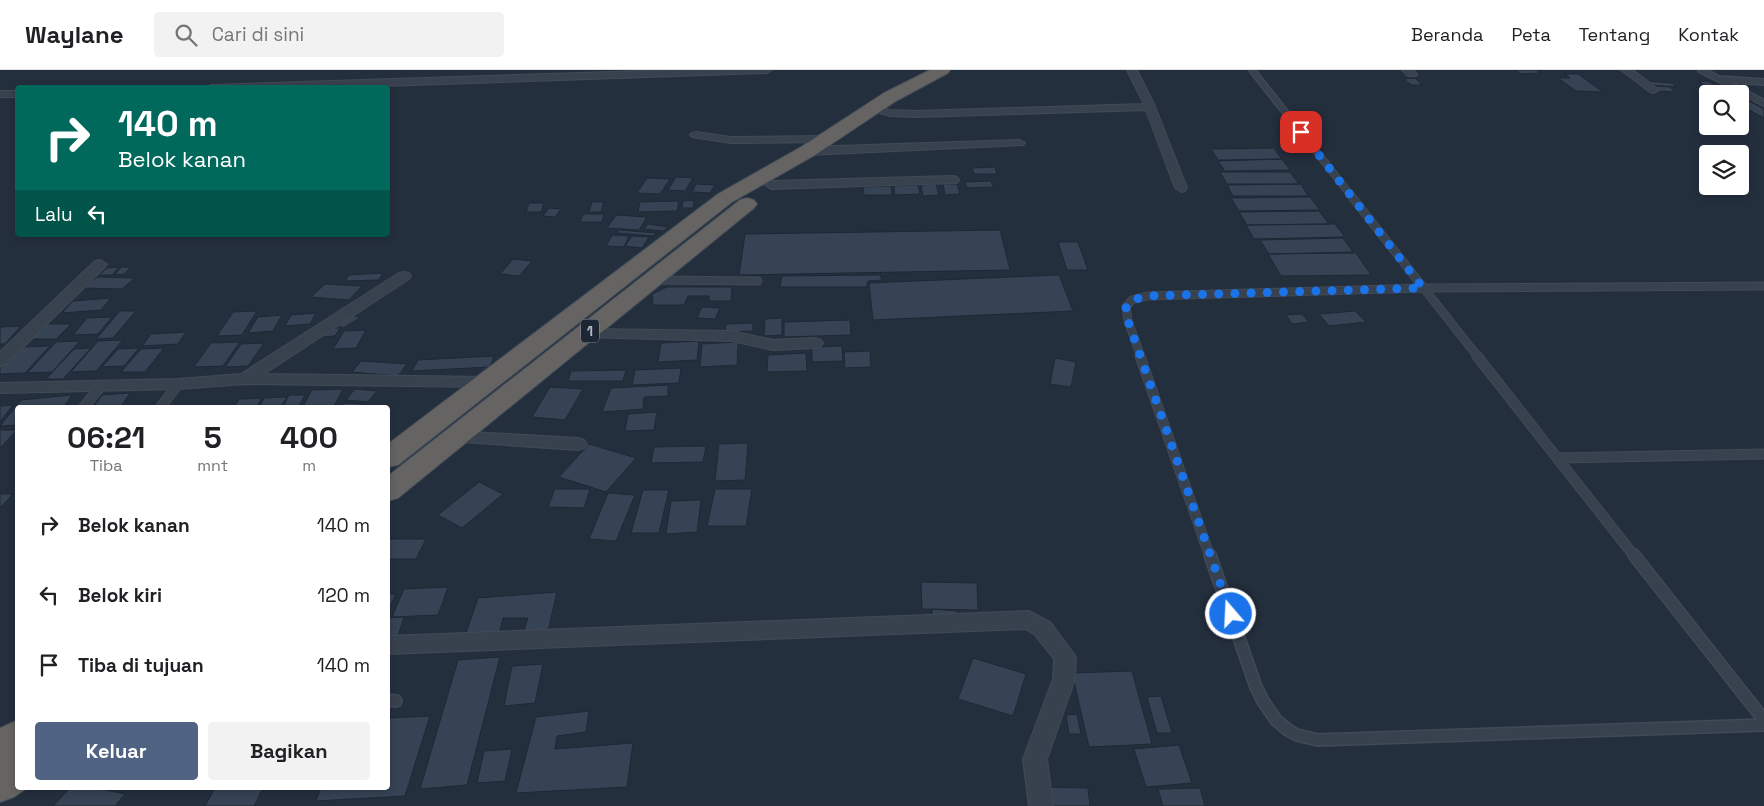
<!DOCTYPE html>
<html lang="id">
<head>
<meta charset="utf-8">
<style>
	body { margin:0; font-family:"Space Grotesk",sans-serif; background:#f2f2f2; color:#202124; height:100vh; display:flex; flex-direction:column; font-size:19px; white-space:nowrap }
	* { box-sizing:border-box; margin:0 }
	p { font-size:16px; color:#757577 }
	.icon { flex:none; width:28px; height:28px; fill:none; stroke:currentColor; stroke-width:2; stroke-linecap:round; stroke-linejoin:round }
	.map { position:relative; flex:1; overflow:hidden }
	.sheet { position:absolute; left:15px; top:335px; width:375px; height:385px; display:flex; flex-direction:column; background:#fff; border-radius:5px; box-shadow:0 2px 8px #0003 }
	.sheet>* { flex:none }
	.hud { position:absolute; left:15px; top:15px; width:375px; height:152px; border-radius:5px; box-shadow:0 2px 8px #0003; background:#00695c; color:#fff; overflow:hidden }
	.buttons { position:absolute; left:1699px; top:15px; display:grid; gap:10px }
	.buttons a { display:grid; place-items:center; width:50px; height:50px; border-radius:5px; background:#fff; box-shadow:0 2px 8px #0003; font-size:25px }
	.pin { position:absolute; display:grid; place-items:center; width:42px; height:42px; color:#fff; margin:-21px; border-radius:10px; box-shadow:0 2px 8px #0006 }
	.me { position:absolute; width:55px; margin:-28px; rotate:341deg; stroke-linejoin:round; filter:drop-shadow(0 0 4px #0008) }
	.turn { display:flex; align-items:center; gap:18px; height:105px; padding:0 20px; font-size:22px }
	.turn .icon { width:65px; height:65px; stroke-width:2.5 }
	.turn b { display:block; font-size:35px; line-height:42px }
	.then { display:flex; align-items:center; height:48px; padding:0 20px; background:#0003; gap:10px; font-size:19px }
	.eta { display:flex; justify-content:space-evenly; align-items:center; height:85px; text-align:center }
	.eta b { font-size:30px; font-weight:800; line-height:35px }
	.cta { display:flex; gap:10px; margin-top:auto; padding:10px 20px }
	.cta a { flex:1; height:58px; border-radius:5px; background:#506383; color:#fff; font-size:20px; font-weight:800; line-height:58px; text-align:center }
	.cta a+a { background:#f2f2f2; color:#202124 }
	ul { padding:0; list-style:none }
	li { display:flex; align-items:center; gap:15px; height:70px; padding:0 20px }
	li div { flex:1 }
	li b { display:block; font-size:19px }
	li em { font-style:normal }
	header { display:flex; align-items:center; gap:30px; box-sizing:border-box; height:70px; padding:0 25px; background:#fff; border-bottom:1px solid #e0e0e0 }
	header strong { font-size:24px }
	nav { display:flex; gap:28px; margin-inline-start:auto; font-size:18px }
	.search { width:350px; height:45px; background:#f2f2f2; display:flex; align-items:center; gap:12px; box-sizing:border-box; padding:0 18px; border-radius:5px; color:#757577; font-size:19px }
	.map>svg:first-child { display:block }
</style>
</head>
<body>
<header>
<strong>Waylane</strong>
<div class="search"><svg class="icon" aria-label="search" viewBox="0 0 24 24"><circle cx="10" cy="10" r="6"/><path d="M15 15l6 6"/></svg>Cari di sini</div>
<nav><a>Beranda</a><a>Peta</a><a>Tentang</a><a>Kontak</a></nav>
</header>
<div class="map">
<svg width="1764" height="736" viewBox="0 0 1764 736">
	<rect width="100%" height="100%" fill="#242f3e"/>
	<path fill="#364354" stroke="#1f2835" d="M1515 0H1536L1541 3 1522 4Z
		M1565 4H1578L1603 22 1576 21 1558 8H1570Z
		M1415 8 1422 15H1411L1404 9Z
		M1646 11 1672 13 1676 17 1650 15Z
		M1708 11 1723 20H1714L1699 12Z
		M1652 16 1670 17 1675 22 1657 21Z
		M1740 26 1764 39V48L1740 35Z
		M1274 78 1282 89 1218 90 1211 79Z
		M1282 89 1290 100 1225 101 1218 91Z
		M995 97 997 104H974L972 98Z
		M1220 102H1290L1299 114H1227Z
		M676 107 693 108 685 121 668 120Z
		M647 108 670 109 660 124 637 123Z
		M991 111 993 117 967 118 965 112Z
		M696 114 715 115 710 123 692 122Z
		M936 114 939 125 923 126 921 115Z
		M943 114H957L960 124 945 125Z
		M1301 114 1308 126H1233L1227 115Z
		M918 115 920 124 895 125 894 116Z
		M891 116 892 125H864L863 117Z
		M1310 127 1320 140 1239 141 1231 128Z
		M694 130 693 138H682L683 131Z
		M679 131 677 141 638 142 640 132Z
		M592 132H604L601 142H589Z
		M529 133H544L541 142H526Z
		M549 138 561 139 555 147 543 146Z
		M1319 141 1329 154 1247 155 1239 142Z
		M583 144H604L602 152H580Z
		M616 145 647 147 639 160 607 158Z
		M648 154 668 157 664 161 644 159Z
		M1335 154 1345 167 1254 169 1246 155Z
		M619 160 656 163 654 166 617 163Z
		M1000 160 1010 200 739 205 745 164Z
		M612 165 629 166 624 177 606 176Z
		M632 166 649 167 642 178 625 176Z
		M1343 168 1353 182 1269 184 1260 170Z
		M1058 172H1078L1088 200H1067Z
		M1356 183 1371 205 1281 206 1268 184Z
		M513 189 532 191 519 206 500 204Z
		M119 197 112 205H99L107 198Z
		M121 197H131L124 204 115 205Z
		M383 203 379 210 345 211 349 205Z
		M880 205 882 210 868 211 866 217H780L782 206Z
		M1059 205 1073 241 873 250 869 213Z
		M97 207 135 208 122 219 84 218Z
		M325 214 362 216 349 230 311 227Z
		M667 217H732L731 231H709V226H688L684 235H653L652 224Z
		M111 228 101 240 62 243 73 231Z
		M702 237 720 238 715 249 697 248Z
		M120 241H136L113 268 96 269Z
		M257 241 242 265 217 266 233 242Z
		M1355 241 1366 252 1329 256 1319 244Z
		M316 243 310 254 285 256 291 245Z
		M350 244 360 248 343 258 333 253Z
		M1302 244 1309 252 1292 254 1286 245Z
		M282 245 273 261 248 263 258 247Z
		M112 247 98 264 73 265 87 248Z
		M782 248V265L764 266 765 249Z
		M850 250 851 265 784 267V252Z
		M753 253V261L725 262 726 254Z
		M46 254H71L56 269H31Z
		M21 256 5 274H0V259L2 257Z
		M327 258H340L335 266 322 267Z
		M366 260 356 278 333 279 344 261Z
		M186 262 178 274 142 276 151 264Z
		M123 270 96 301 71 302 98 271Z
		M80 271 52 302 27 303 56 272Z
		M699 271 697 290 658 292 661 273Z
		M240 272 223 296 194 297 211 273Z
		M738 272 737 295 700 297 702 274Z
		M264 273 248 296 225 297 241 274Z
		M50 276 25 303 0 304V295L17 277Z
		M842 276 843 291 812 292V277Z
		M91 278 63 309H46L74 279Z
		M139 278 124 296 102 297 118 279Z
		M164 278 145 302H121L141 279Z
		M870 281 871 297 845 298 844 282Z
		M806 283 807 301 767 302 768 285Z
		M494 286 490 297 412 301 418 290Z
		M1055 288 1076 292 1071 317 1050 314Z
		M361 291 407 294 398 306 352 302Z
		M681 298 679 313 632 315 635 300Z
		M626 300 623 311H568L571 301Z
		M668 315V326L644 327 643 339 602 342 611 318Z
		M550 317 583 319 565 350 532 347Z
		M343 319 333 338H302L312 320Z
		M355 319 377 321 368 332 346 330Z
		M130 323 120 338H93L102 325Z
		M72 325 63 338H18V355L0 356 21 330Z
		M289 325H305L298 338H282Z
		M287 327 280 338H259L264 328Z
		M262 328 256 338H234L239 329Z
		M344 333 362 334 359 338H340Z
		M13 335 0 352V336Z
		M657 342 654 360 625 361 628 344Z
		M0 360H17L0 378Z
		M748 373 745 410 715 411 719 374Z
		M589 374 636 388 606 422 559 407Z
		M706 376 703 392 651 393 654 377Z
		M479 412 503 424 462 458 438 445Z
		M555 419H590L584 438 548 437Z
		M715 419H752L746 456H707Z
		M643 420H669L659 463H631Z
		M608 423 635 425 616 471 589 469Z
		M0 424H13L0 438Z
		M701 430 697 462 666 464 671 431Z
		M388 469H426L416 489H388Z
		M921 512 977 513 978 540 922 539Z
		M448 517 438 545 392 547 404 519Z
		M557 522 548 561 523 563 528 548H503L499 564 465 566 478 528Z
		M388 524H396L388 541Z
		M932 539 957 541V548L932 546Z
		M404 547 396 572H388V548Z
		M500 587 467 715 420 719 458 590Z
		M973 588 1026 604 1013 646 958 629Z
		M543 594 535 633 504 636 512 596Z
		M1132 601 1152 674 1089 677 1072 603Z
		M1161 626 1172 663H1157L1147 627Z
		M589 641 586 662 557 666 555 679 633 673 627 717 516 723 536 647Z
		M1077 644 1081 664H1069L1066 645Z
		M430 646 405 726 316 731 321 718H388V648Z
		M1179 675 1192 713 1146 717 1134 679Z
		M512 679 505 711 477 713 484 681Z
		M1044 717 1088 718 1090 736H1046Z
		M70 718H96L125 724 115 736H53Z
		M215 718H263L254 736H205Z
		M1200 718 1205 736H1163L1158 719Z"/>
	<g fill="none" stroke-linecap="round" stroke-linejoin="round">
		<g stroke="#414a57" stroke-width="8">
			<path id="service-far3" d="M1252 0 1353 128
				M1701 0 1719 9
				M1764 12 1719 9 1764 33"/>
		</g>
		<g stroke="#414a57" stroke-width="9">
			<path id="service-far2" d="M1352 127 1478 287
				M655 210 758 211
				M1141 287 1128 251 1126 237 1132 230 1147 226 1423 218 1764 216"/>
		</g>
		<g stroke="#414a57" stroke-width="11">
			<path id="service-far1" d="M1140 286 1210 487
				M1477 286 1635 487
				M83 338 101 316
				M160 338 178 314
				M1557 388 1764 384"/>
		</g>
		<g stroke="#414a57" stroke-width="14">
			<path id="service" d="M1210 485 1256 617 1263 631 1276 650 1288 660 1297 665 1318 670 1764 655
				M1634 485 1764 650
				M388 630 396 631"/>
		</g>
		<g stroke="#414a57" stroke-width="2">
			<path id="minor" d="M673 0H772L767 3 323 18H206L211 15Z
				M1127 0H1137L1154 34 1187 118 1185 121 1181 122 1175 118 1146 40 916 47 890 46 868 40 867 38 872 35 890 40 916 41 1144 34Z
				M1402 0H1413L1417 4 1416 6H1408Z
				M1621 0H1633L1659 20 1654 23 1650 22Z
				M0 21H18V27H0Z
				M696 62 731 67 826 66 832 69 826 72 731 73 692 67 690 65 692 63Z
				M1019 70 1025 73 1023 75 808 85 802 81 808 77Z
				M953 106 957 107 959 110 957 113 771 119 765 115 771 111Z
				M100 190 107 194 105 197 6 294 0 296V282L95 191Z
				M404 202 409 203 411 206 409 209 264 304 486 307 492 308 494 312 492 316 486 317 245 314 178 319 0 323V313L178 309 241 304 399 203Z
				M587 259 732 261 773 270 815 268 821 270 823 273 821 276 815 278 773 280 732 271 582 267 579 264 582 261Z
				M454 361 578 368 584 370 587 374 584 378 578 380 448 371 445 367 448 363Z
				M1029 541 1051 553 1076 587 1075 609 1047 689 1053 736H1029L1023 689 1053 609 1054 589 1035 565 1026 559 388 584V566Z"/>
		</g>
		<g stroke="#434c59" stroke-width="2">
			<path id="trunk" d="M930 0H950L948 3 896 31 815 85 732 132 398 395 388 397V374L718 124 801 77 884 23Z
				M747 128 754 130 757 134 754 138 398 428 388 431V406L740 130Z
				M18 650V718H27L14 727 0 732V658Z"/>
		</g>
		<use href="#service-far3" stroke="#38414e" stroke-width="5.5"/>
		<use href="#service-far2" stroke="#38414e" stroke-width="7"/>
		<use href="#service-far1" stroke="#38414e" stroke-width="9"/>
		<use href="#service" stroke="#38414e" stroke-width="11"/>
		<use href="#minor" fill="#38414e" fill-rule="evenodd"/>
		<use href="#trunk" fill="#656462" fill-rule="evenodd"/>
	</g>
	<g fill="none" stroke-linecap="round" stroke-linejoin="round">
		<path stroke="#1a73e8" stroke-width="9" stroke-dasharray="0 16.2" d="M1231 544 1128 251 1126 237 1132 230 1147 226 1423 218 1301 62"/>
	</g>
	<g text-anchor="middle" stroke-width="5" stroke-linejoin="round" paint-order="stroke">
		<rect fill="#1d2633" stroke="#878f9c" stroke-width="1" x="581" y="249.5" width="18" height="23" rx="4"/>
		<g font-size="14" font-weight="bold" fill="#b4bcc9">
			<text x="590" y="266">1</text>
		</g>
	</g>
</svg>
<div class="buttons">
<a><svg class="icon" aria-label="search" viewBox="0 0 24 24"><circle cx="10" cy="10" r="6"/><path d="M15 15l6 6"/></svg></a>
<a><svg class="icon" aria-label="layers" viewBox="0 0 24 24"><path d="M12 4l9 5-9 5-9-5zM3 14l9 5 9-5"/></svg></a>
</div>
<div class="pin" style="left:1301px;top:62px;background:#d93025"><svg class="icon" aria-label="arrive" viewBox="0 0 24 24"><path d="M6 21V4h12l-3 4 3 4H6"/></svg></div>
<svg class="me" style="left:1231px;top:544px" viewBox="-20 -20 40 40"><circle r="17" fill="#1a73e8" stroke="#fff" stroke-width="3"/><path d="M0-11L8 9 0 5-8 9z" fill="#fff"/></svg>
<div class="hud">
<div class="turn"><svg class="icon" aria-label="right" viewBox="0 0 24 24"><path d="M7 20v-9h11M14 6l5 5-5 5"/></svg><div><b>140 m</b>Belok kanan</div></div>
<div class="then">Lalu<svg class="icon" aria-label="left" viewBox="0 0 24 24"><path d="M17 20v-9H6M10 6l-5 5 5 5"/></svg></div>
</div>
<section class="sheet">
<div class="eta">
<div><b>06:21</b><p>Tiba</p></div>
<div><b>5</b><p>mnt</p></div>
<div><b>400</b><p>m</p></div>
</div>
<ul>
<li><svg class="icon" aria-label="right" viewBox="0 0 24 24"><path d="M7 20v-9h11M14 6l5 5-5 5"/></svg><div><b>Belok kanan</b></div><em>140 m</em></li>
<li><svg class="icon" aria-label="left" viewBox="0 0 24 24"><path d="M17 20v-9H6M10 6l-5 5 5 5"/></svg><div><b>Belok kiri</b></div><em>120 m</em></li>
<li><svg class="icon" aria-label="arrive" viewBox="0 0 24 24"><path d="M6 21V4h12l-3 4 3 4H6"/></svg><div><b>Tiba di tujuan</b></div><em>140 m</em></li>
</ul>
<div class="cta"><a>Keluar</a><a>Bagikan</a></div>
</section>
</div>
</body>
</html>
